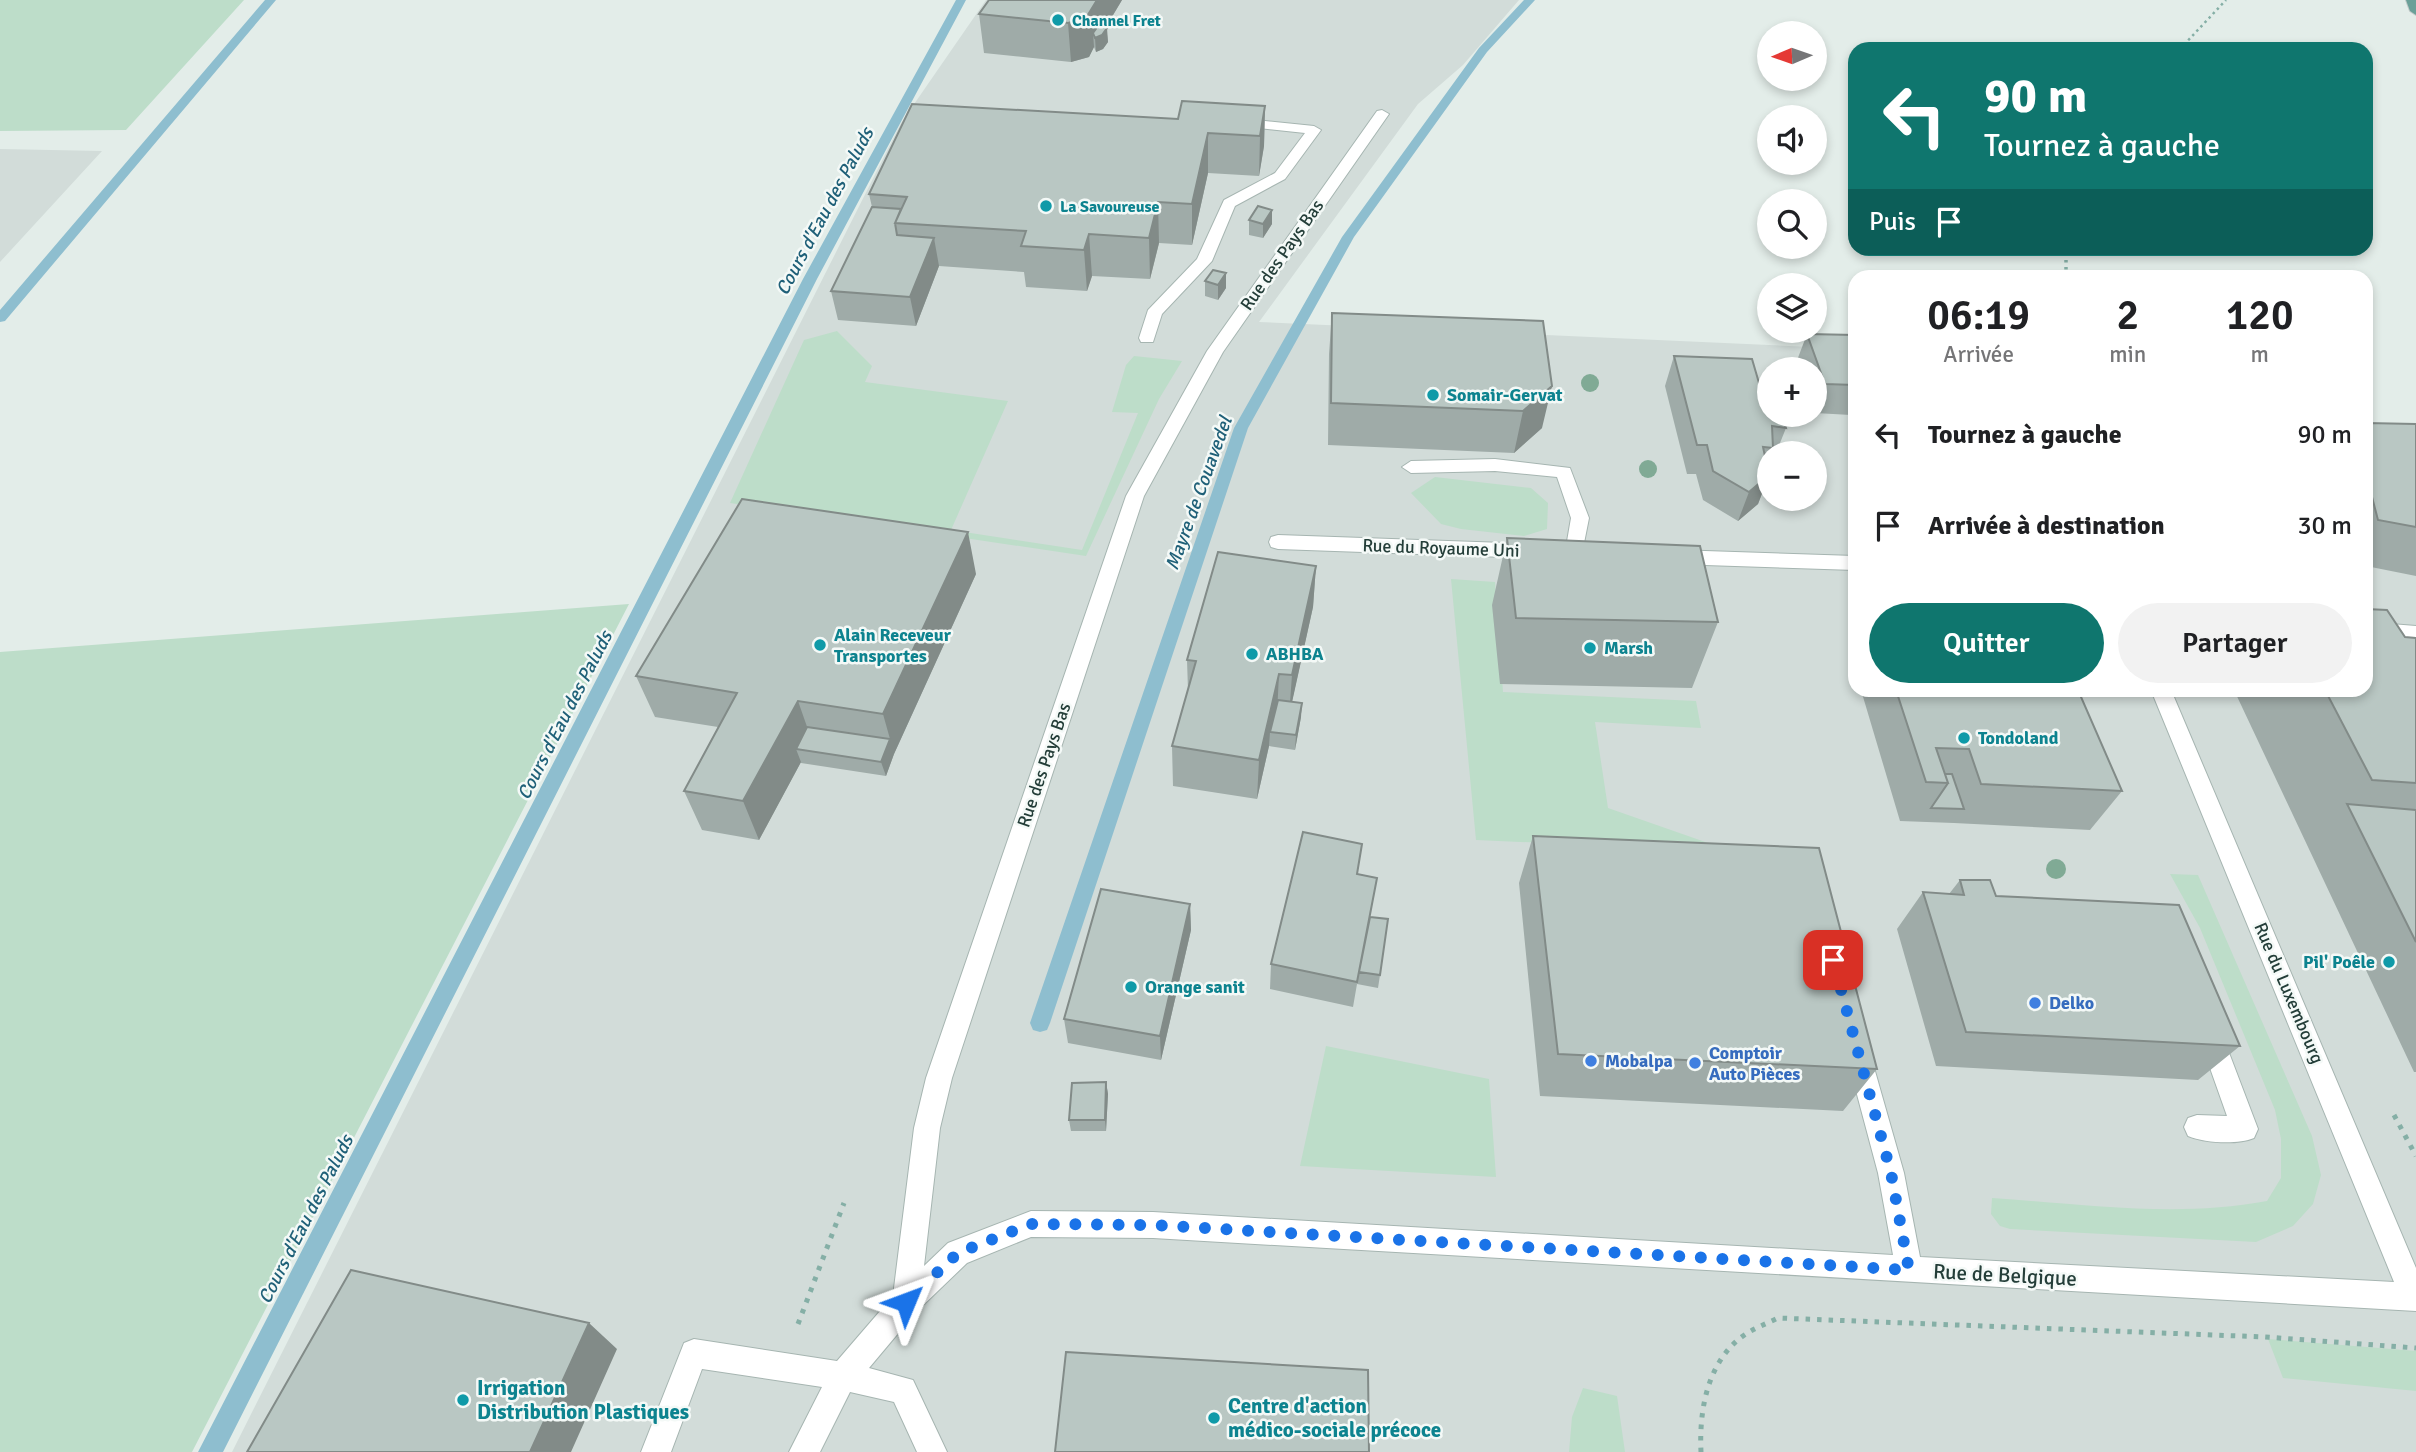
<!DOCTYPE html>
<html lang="fr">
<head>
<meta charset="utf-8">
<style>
	body { margin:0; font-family:Signika,sans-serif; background:#f2f2f2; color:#202124; height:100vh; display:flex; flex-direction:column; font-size:26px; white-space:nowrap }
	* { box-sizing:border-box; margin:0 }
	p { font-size:23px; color:#757577 }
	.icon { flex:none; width:38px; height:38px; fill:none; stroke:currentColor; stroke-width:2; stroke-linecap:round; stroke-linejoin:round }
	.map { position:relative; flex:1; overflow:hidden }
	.details { position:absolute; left:1848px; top:270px; width:525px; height:427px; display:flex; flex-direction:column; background:#fff; border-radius:21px; box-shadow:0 4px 10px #0003 }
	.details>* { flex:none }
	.guide { position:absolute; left:1848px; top:42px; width:525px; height:214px; border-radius:21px; box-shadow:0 4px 10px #0003; background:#0f766e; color:#fff; overflow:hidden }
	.needle { width:46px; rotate:268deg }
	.buttons { position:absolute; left:1757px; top:21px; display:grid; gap:14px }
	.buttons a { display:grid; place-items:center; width:70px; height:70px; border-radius:50%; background:#fff; box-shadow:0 4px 10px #0003; font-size:35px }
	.pin { position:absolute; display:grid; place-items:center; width:60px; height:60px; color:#fff; margin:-30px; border-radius:14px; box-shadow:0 4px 10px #0006 }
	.me { position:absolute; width:77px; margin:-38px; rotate:46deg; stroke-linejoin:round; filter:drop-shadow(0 0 5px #0008) }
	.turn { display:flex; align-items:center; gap:24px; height:147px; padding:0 21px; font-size:32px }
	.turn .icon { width:91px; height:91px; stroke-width:2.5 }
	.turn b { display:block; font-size:49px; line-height:60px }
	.then { display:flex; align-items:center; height:66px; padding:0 21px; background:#0003; gap:14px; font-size:26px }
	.eta { display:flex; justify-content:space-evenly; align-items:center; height:119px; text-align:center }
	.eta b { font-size:42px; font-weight:600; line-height:49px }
	.button { display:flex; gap:14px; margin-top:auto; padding:14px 21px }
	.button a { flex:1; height:80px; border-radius:42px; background:#0f766e; color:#fff; font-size:28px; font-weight:600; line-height:80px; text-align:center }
	.button a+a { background:#f2f2f2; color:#202124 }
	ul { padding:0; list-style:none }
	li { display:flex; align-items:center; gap:21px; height:91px; padding:0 21px }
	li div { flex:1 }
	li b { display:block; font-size:26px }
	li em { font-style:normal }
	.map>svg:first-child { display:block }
</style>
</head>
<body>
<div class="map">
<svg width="2416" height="1452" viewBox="0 0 2416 1452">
	<rect width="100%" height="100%" fill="#e3ede9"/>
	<path fill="#d2dcd9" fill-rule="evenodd" d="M986 0H1519L1463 65 1418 104 1259 322 1855 349V690H2366V460H2416V1452H232L901 123ZM1769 369H1815V415H1769ZM1769 453H1815V499H1769Z
		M0 149 102 151 0 262Z"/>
	<path fill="#bdddc9" d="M0 0H244L126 130 0 131Z
		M837 331 872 366 865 382 1008 401 951 530 1082 550 1138 413 1112 412 1126 365 1134 356 1182 361 1159 399 1086 556 730 503 804 340Z
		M1435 477 1531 488 1548 503 1547 529 1524 536 1461 529 1441 524 1411 493Z
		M1451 579 1495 582 1503 692 1696 701 1701 728 1595 722 1608 808 1731 851 1476 840Z
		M629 604 192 1452H0V652Z
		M2170 874 2198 875 2312 1136 2321 1175 2313 1204 2293 1226 2256 1242 2010 1229 2000 1226 1991 1214 1992 1198C2084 1204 2176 1218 2267 1201L2281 1178V1139L2275 1110 2200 928Z
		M1326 1046 1489 1079 1496 1177 1300 1166Z
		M2268 1339 2416 1351V1391L2283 1378Z
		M1583 1388 1617 1396 1625 1452H1569L1572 1417Z"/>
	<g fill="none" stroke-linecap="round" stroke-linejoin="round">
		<path fill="#8ebecf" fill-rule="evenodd" d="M265 0H276L5 321 0 322V310Z
			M956 0H966L817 279 223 1452H198L803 279Z
			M1524 0H1535L1487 52 1354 237 1248 428 1050 1023 1047 1030 1040 1032 1033 1030 1030 1023 1234 428 1342 237 1479 48Z"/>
		<g stroke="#a6b5b1" stroke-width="2">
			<path id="minor" d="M1382 110 1389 114 1223 352 1144 496 952 1078 940 1128 924 1266 948 1243 1031 1211 1153 1212 1893 1255 1878 1173 1847 1057 1850 1049 1859 1045 1868 1049 1871 1057 1904 1173 1920 1257 2394 1282 2151 690H2171L2416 1268V1311L1153 1238 1031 1237 967 1263 916 1312 869 1368 913 1380 947 1452H917L894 1402 850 1392 820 1452H789L822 1387 702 1369 671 1452H641L684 1343 694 1339 837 1361 893 1296 914 1128 926 1078 1126 496 1207 351 1377 111Z
				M1237 118 1314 126 1321 130 1285 179 1235 206 1212 261 1162 314 1153 342H1141L1139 338 1148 310 1197 259 1224 200 1275 173 1305 133 1232 125V119Z
				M1495 459 1570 468 1589 518 1581 558H1567L1565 553 1571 518 1557 477 1495 471 1411 473 1402 467 1411 461Z
				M1278 535 1531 544 1538 546 1540 551 1538 556 1531 558 1278 549 1271 547 1269 542 1271 537Z
				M1675 550 1855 556V570L1675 564 1668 562 1666 557 1668 552Z
				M2366 622 2416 626V640L2366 636Z
				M2211 1026 2220 1029 2258 1129 2254 1138C2237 1145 2205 1143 2188 1136L2184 1127 2188 1118 2197 1115 2227 1116 2199 1037 2202 1029Z"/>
		</g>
		<g stroke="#c2c9c8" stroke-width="2">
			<path id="major" d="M2406 0H2416V15L2410 11Z"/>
		</g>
		<path stroke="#85afa6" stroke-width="2.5" stroke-dasharray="2.5 3.5" stroke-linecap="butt" d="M2180 49 2226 0
			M2066 248V255"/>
		<path stroke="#85afa6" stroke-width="3.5" stroke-dasharray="2.5 4.5" stroke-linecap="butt" d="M2066 253V276"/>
		<path stroke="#85afa6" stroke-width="5" stroke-dasharray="4.5 7" stroke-linecap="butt" d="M2394 1115 2416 1156
			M798 1324 844 1203
			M1701 1452C1699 1411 1707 1362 1743 1336 1754 1328 1766 1324 1778 1318L2265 1337 2416 1348"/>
		<use href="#minor" fill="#fff" fill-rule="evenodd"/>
		<use href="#major" fill="#6aa098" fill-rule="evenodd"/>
	</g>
	<g fill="#80aa95">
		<circle cx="1590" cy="383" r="9"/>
		<circle cx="1648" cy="469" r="9"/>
		<circle cx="2056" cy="869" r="10"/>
	</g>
	<path fill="#9faba8" d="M989 0H1122L1106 27 1108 42 1103 49 1096 52 1094 47 1089 57 1071 62 984 53 979 14Z
		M1265 106 1264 146 1259 176 1208 173 1192 245 1159 243 1150 279 1092 276 1087 291 1026 287 1024 272 939 266 916 326 838 320 831 291 872 207 869 194Z
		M1249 220 1272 224 1263 238 1249 235Z
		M1226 273V288L1218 300 1205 296V281Z
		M1332 313 1543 321 1542 428 1514 453 1328 445 1329 354Z
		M1807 334 1855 335V422H1853L1851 415 1815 413V369H1798L1796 363Z
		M1674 356 1764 400 1786 428 1776 453H1769V457L1767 463 1769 475 1758 504 1738 521 1703 500 1696 474H1687L1665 386Z
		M2366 423 2416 424V576L2366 566Z
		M1507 538 1718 622 1692 688 1500 684 1492 605Z
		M1316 566 1313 607 1292 701 1301 717 1295 750 1269 746 1257 799 1173 786 1172 746 1188 690 1187 660Z
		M976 574 894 754 886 776 801 763V762L759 840 702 830 684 791 718 727 655 717 636 676Z
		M2405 637 2416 638V1072H2414L2234 690H2366Z
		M1855 643V671L1850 653Z
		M1861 690H2078L2122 791 2090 830 1954 823 1900 821Z
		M1533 836 1877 1069 1843 1111 1540 1096 1519 883Z
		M1358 874 1370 917 1380 975 1378 988 1357 984 1353 1007 1270 989 1271 964Z
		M1960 880 1996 896 2240 1046 2198 1080 1936 1066 1897 929 1923 892 1949 894Z
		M1190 904 1191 930 1161 1060 1068 1043 1064 1019Z
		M1106 1082 1108 1094 1106 1131H1071L1069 1120Z"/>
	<path fill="#828b88" d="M1097 0H1122L1101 35 1107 28 1108 42 1103 49 1096 52 1095 38 1093 33 1094 47 1089 57 1071 62 1068 23Z
		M1265 106 1264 146 1259 176 1260 136Z
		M1208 133V173L1192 245V204Z
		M1158 202 1159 243 1150 279 1149 238Z
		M1272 210V224L1263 238V224Z
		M1089 234 1092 276 1087 291 1084 250Z
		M934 238 939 266 916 326 910 297Z
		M1226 273V288L1218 300V285Z
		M1552 386 1542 428 1514 453 1523 411Z
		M1769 475 1758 504 1738 521 1749 492Z
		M968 532 976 574 894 754 886 776 881 762 890 739 883 714Z
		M1316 566 1313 607 1289 716 1292 675Z
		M1279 674 1277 714 1270 732 1269 746 1257 799 1259 760Z
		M798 701 812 741 796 749 801 762 759 840 743 801Z
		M1302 703 1301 717 1295 750 1296 735Z
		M1190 904 1191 930 1161 1060 1160 1036Z
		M1106 1082 1108 1094 1106 1131 1105 1120Z
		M589 1323 617 1349 571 1452H530Z"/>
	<path fill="#b9c7c3" stroke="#828b88" stroke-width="2" d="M989 0H1097L1086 18 1068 23 979 14Z
		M1104 25 1107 28 1102 35 1095 38 1093 33 1098 26Z
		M1182 101 1265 106 1260 136 1208 133 1192 204 1158 202 1149 238 1089 234 1084 250 1021 246 1026 231 895 223 907 197 869 194 912 104 1178 119Z
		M1258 206 1272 210 1263 224 1249 220Z
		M872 207 901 209 895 223 897 235 934 238 910 297 831 291Z
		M1213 270 1226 273 1218 285 1205 281Z
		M1332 313 1543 321 1552 386 1523 411 1331 403Z
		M1807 334 1855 335V385L1825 384Z
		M1674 356 1752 359 1764 400H1769V415H1782L1786 428 1772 426 1773 448 1763 447 1769 475 1749 492 1713 471 1707 445H1697Z
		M2366 423 2416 424V527L2378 520 2372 497H2366Z
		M742 499 968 532 883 714 798 701 743 801 684 791 737 693 636 676Z
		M1507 538 1700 546 1718 622 1516 618Z
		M1218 552 1316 566 1292 675 1279 674 1259 760 1172 746 1196 661 1187 660Z
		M2366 609 2387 610 2405 637 2416 638V783L2372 780 2325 690H2366Z
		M1896 690H2078L2122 791 1981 784 1969 749 1936 748 1948 783 1926 782Z
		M1278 700 1302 703 1296 735 1270 732Z
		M807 727 890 739 881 762 796 749Z
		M1945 774H1952L1964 809 1931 808 1948 783Z
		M2347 804 2416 810V942Z
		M1303 832 1362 844 1357 874 1377 878 1357 982 1271 964Z
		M1533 836 1819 848 1877 1069 1558 1054Z
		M1960 880H1990L1996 896 2179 905 2240 1046 1966 1032 1923 892 1964 895Z
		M1101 889 1190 904 1160 1036 1064 1019Z
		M1370 917 1388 919 1380 975 1359 972Z
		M1106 1082 1105 1120H1069L1072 1083Z
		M351 1270 589 1323 530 1452H247Z
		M1066 1352 1368 1370 1369 1452H1055Z"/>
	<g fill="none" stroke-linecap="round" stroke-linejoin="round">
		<path stroke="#1a73e8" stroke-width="12" stroke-dasharray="0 21.6" d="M906 1302 958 1253 1031 1224 1153 1225 1909 1270 1891 1173 1833 960"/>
	</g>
	<g fill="#0f9aa8" stroke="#f4f9f7" stroke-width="2.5">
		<circle cx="1058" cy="20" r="7"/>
		<circle cx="1046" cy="206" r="7"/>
		<circle cx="1433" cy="395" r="7"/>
		<circle cx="820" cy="645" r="7"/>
		<circle cx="1590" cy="648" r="7"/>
		<circle cx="1252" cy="654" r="7"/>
		<circle cx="1964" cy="738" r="7"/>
		<circle cx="2389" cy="962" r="7"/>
		<circle cx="1131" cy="987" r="7"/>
		<circle cx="463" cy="1400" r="7"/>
		<circle cx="1214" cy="1418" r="7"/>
	</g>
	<g fill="#3f7fe0" stroke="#f4f9f7" stroke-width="2.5">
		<circle cx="2035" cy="1003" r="7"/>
		<circle cx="1591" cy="1061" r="7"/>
		<circle cx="1695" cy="1063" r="7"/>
	</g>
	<g text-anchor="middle" stroke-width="5" stroke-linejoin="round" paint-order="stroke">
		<g font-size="16" font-weight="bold" fill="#0d838f" stroke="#f4f9f7" text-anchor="start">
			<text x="1072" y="26">Channel Fret</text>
			<text x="1060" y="212">La Savoureuse</text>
		</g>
		<g font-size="18" fill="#243e39" stroke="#f4f9f7">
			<text transform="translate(1282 255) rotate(-55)" y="6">Rue des Pays Bas</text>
			<text transform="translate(1441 548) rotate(2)" y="6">Rue du Royaume Uni</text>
			<text transform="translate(1044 765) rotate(-71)" y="6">Rue des Pays Bas</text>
			<text transform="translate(2289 993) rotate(67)" y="6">Rue du Luxembourg</text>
		</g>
		<g font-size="18" font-weight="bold" fill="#0d838f" stroke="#f4f9f7" text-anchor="start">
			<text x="1447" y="401">Somair-Gervat</text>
			<text x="834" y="641">Alain Receveur<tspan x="834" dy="21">Transportes</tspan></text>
			<text x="1604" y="654">Marsh</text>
			<text x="1266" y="660">ABHBA</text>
			<text x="1978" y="744">Tondoland</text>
			<text x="2375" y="968" text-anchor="end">Pil' Poêle</text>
			<text x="1145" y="993">Orange sanit</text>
		</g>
		<g font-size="18" font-weight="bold" fill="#366cbe" stroke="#f4f9f7" text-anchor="start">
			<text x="2049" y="1009">Delko</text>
			<text x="1709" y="1059">Comptoir<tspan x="1709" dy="21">Auto Pièces</tspan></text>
			<text x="1605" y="1067">Mobalpa</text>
		</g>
		<g font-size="19" font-style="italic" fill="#1f6078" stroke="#f4f9f7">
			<text transform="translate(824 211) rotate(-62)" y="7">Cours d'Eau des Paluds</text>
			<text transform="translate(1198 493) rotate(-70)" y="7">Mayre de Couavedel</text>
			<text transform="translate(564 715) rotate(-63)" y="7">Cours d'Eau des Paluds</text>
			<text transform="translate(305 1219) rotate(-63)" y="7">Cours d'Eau des Paluds</text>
		</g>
		<g font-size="21" fill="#243e39" stroke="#f4f9f7">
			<text transform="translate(2005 1275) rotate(3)" y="7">Rue de Belgique</text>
		</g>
		<g font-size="21" font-weight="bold" fill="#0d838f" stroke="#f4f9f7" text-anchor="start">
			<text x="477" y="1395">Irrigation<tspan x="477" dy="24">Distribution Plastiques</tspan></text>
			<text x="1228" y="1413">Centre d'action<tspan x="1228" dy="24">médico-sociale précoce</tspan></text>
		</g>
	</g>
</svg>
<div class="buttons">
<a><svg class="needle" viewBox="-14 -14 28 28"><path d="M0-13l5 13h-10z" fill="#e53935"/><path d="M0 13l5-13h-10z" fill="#757577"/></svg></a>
<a><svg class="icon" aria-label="sound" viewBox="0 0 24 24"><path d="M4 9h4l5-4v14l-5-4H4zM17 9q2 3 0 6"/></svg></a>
<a><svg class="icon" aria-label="search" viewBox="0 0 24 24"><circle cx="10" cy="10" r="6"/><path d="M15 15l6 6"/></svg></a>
<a><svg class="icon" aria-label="layers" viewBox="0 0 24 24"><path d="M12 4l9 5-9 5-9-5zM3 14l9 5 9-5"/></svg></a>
<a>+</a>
<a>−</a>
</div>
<div class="pin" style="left:1833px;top:960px;background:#d93025"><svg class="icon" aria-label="arrive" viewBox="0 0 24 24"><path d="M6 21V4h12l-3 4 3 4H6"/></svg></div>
<svg class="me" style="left:906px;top:1302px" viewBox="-20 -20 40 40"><path d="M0-17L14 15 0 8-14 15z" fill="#1a73e8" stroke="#fff" stroke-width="4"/></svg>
<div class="guide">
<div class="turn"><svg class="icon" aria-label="left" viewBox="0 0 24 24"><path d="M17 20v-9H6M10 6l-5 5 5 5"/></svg><div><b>90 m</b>Tournez à gauche</div></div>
<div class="then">Puis<svg class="icon" aria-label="arrive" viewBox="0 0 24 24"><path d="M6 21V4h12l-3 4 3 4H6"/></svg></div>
</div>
<section class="details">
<div class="eta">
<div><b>06:19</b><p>Arrivée</p></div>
<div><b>2</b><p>min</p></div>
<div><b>120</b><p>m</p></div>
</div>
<ul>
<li><svg class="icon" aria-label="left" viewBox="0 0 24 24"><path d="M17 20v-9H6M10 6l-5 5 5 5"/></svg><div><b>Tournez à gauche</b></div><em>90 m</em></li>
<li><svg class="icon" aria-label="arrive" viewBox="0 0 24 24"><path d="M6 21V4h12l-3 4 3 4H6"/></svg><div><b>Arrivée à destination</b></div><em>30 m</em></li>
</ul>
<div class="button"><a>Quitter</a><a>Partager</a></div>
</section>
</div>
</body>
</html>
